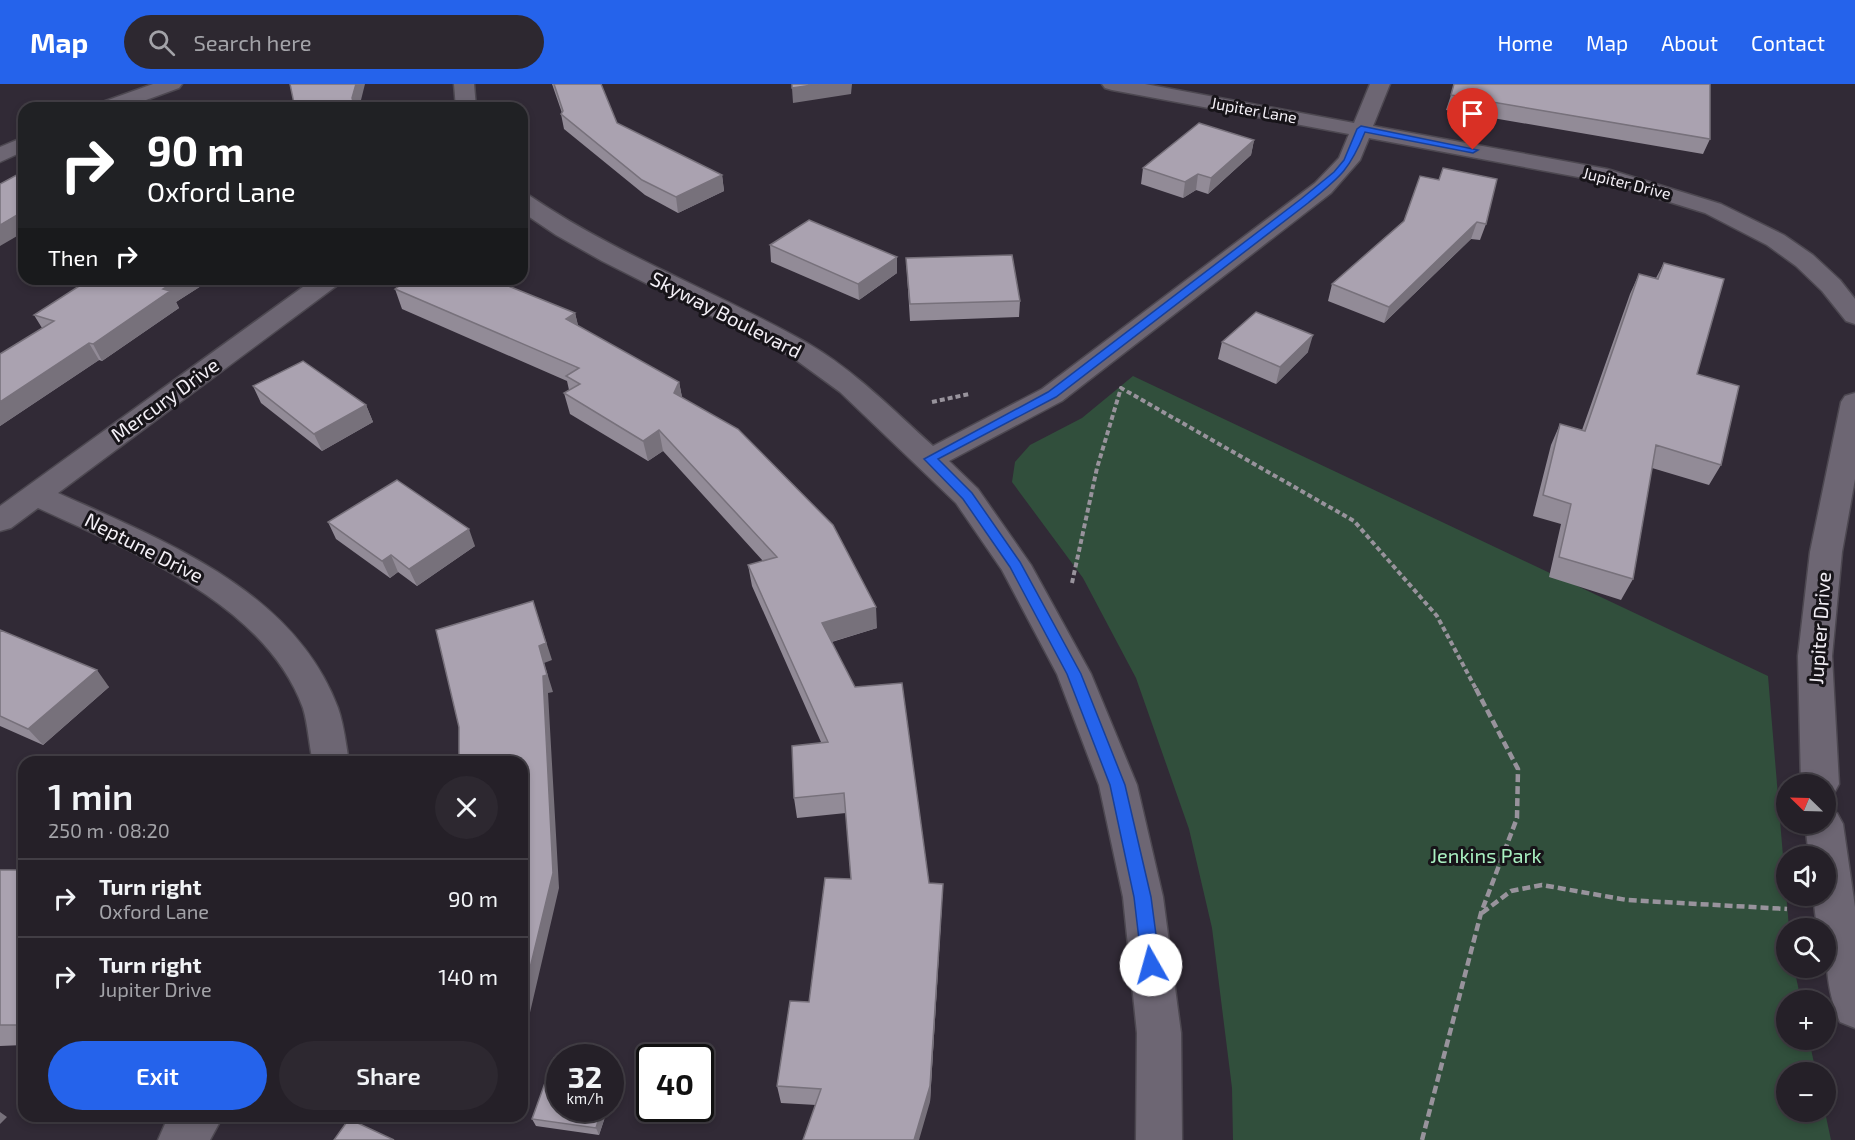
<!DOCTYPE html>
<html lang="en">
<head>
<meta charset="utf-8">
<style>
	body { margin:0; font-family:"Exo 2",sans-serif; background:#2d2830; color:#f1f3f6; height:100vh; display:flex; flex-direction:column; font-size:22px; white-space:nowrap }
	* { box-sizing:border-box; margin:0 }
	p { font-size:20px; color:#a3a3a8 }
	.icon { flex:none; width:33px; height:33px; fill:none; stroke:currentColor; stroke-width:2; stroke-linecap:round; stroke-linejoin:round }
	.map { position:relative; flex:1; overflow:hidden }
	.details { position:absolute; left:18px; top:672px; width:510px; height:366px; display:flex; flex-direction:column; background:#252028; border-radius:18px; box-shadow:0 3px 9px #0003,0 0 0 2px #423e45 }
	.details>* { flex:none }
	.hud { position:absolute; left:18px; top:18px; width:510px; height:183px; border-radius:18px; box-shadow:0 3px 9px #0003,0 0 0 2px #423e45; background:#202124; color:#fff; overflow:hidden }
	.needle { width:39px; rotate:293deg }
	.buttons { position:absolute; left:1776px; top:690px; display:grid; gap:12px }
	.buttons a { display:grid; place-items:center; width:60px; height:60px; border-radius:50%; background:#252028; box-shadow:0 3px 9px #0003,0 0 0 2px #423e45; font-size:30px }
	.speed { position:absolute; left:546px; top:960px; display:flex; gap:12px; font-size:30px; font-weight:700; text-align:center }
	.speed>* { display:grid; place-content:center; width:78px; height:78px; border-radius:50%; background:#252028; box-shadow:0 3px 9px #0003,0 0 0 2px #423e45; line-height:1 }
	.speed small { font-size:15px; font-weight:400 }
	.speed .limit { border:3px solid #111; border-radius:9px; background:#fff; color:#111 }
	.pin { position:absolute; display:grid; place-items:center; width:51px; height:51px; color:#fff; margin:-62px -26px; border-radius:50% 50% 50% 0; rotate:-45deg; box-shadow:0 0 6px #0007 }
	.pin .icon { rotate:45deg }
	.me { position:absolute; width:66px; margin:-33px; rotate:353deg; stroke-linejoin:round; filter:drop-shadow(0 0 4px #0008) }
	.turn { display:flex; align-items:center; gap:21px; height:126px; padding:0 30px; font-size:27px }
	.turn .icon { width:78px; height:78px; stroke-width:2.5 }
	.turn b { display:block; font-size:42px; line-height:51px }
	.then { display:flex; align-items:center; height:57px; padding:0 30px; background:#0003; gap:12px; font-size:22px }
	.round { display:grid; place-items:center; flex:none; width:63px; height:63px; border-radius:32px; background:#2d2830 }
	.overview { display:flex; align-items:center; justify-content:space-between; height:102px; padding:0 30px }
	h1 { font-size:36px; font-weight:600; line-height:45px }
	.action { display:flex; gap:12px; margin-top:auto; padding:12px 30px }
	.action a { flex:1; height:69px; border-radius:36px; background:#2563eb; color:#fff; font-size:24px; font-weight:600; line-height:69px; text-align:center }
	.action a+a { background:#2d2830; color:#f1f3f6 }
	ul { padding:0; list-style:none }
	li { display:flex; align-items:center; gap:18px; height:78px; padding:0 30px; border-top:2px solid #423e45 }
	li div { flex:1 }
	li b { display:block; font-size:22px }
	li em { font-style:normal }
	header { display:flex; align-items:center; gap:36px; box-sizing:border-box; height:84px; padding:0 30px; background:#2563eb; color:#fff }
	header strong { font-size:28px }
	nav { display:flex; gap:33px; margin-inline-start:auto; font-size:21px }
	.search { width:420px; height:54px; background:#2d2830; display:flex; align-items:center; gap:15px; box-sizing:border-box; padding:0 21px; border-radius:33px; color:#a3a3a8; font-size:22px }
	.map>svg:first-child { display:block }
</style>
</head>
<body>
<header>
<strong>Map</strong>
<div class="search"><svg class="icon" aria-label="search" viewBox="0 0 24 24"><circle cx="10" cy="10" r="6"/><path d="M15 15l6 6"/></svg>Search here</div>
<nav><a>Home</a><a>Map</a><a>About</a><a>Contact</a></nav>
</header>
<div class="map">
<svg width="1855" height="1056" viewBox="0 0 1855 1056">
	<rect width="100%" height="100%" fill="#312a36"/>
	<path fill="#314f3c" d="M1133 292 1768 592 1789 844H1786V884H1794L1801 916H1786V956H1809L1816 988H1786V1028H1825L1831 1056H1233L1232 1004 1212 844 1189 745 1136 594 1083 494 1012 398 1015 378 1030 361 1082 334Z"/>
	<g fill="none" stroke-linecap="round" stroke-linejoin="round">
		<g stroke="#4d4851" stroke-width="3">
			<path id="minor" d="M153 0H182L179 4 124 24H94L97 20Z
				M454 0H474L476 24H456Z
				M1102 0H1145L1354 39 1370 0H1390L1373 42 1607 85 1721 120 1784 151 1813 171 1840 196 1855 215V240L1846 237 1822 207 1796 182 1767 161 1705 129 1605 98 1369 54 1360 76 1331 109 1062 317 949 377 978 405 1031 481 1091 590 1137 701 1163 813 1181 949 1182 1056H1136L1137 949 1123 813 1099 701 1057 590 1002 486 956 419 840 308 792 273 602 177 556 151 522 128V110L530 112C620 173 716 207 809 260 855 287 893 326 933 362L1042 305 1315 99 1339 74 1349 50 1112 6 1105 4Z
				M24 53V67L0 78V63Z
				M314 195H342L339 200 58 409C164 457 294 506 338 624 344 641 346 661 349 678H313C309 661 308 640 303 624 265 519 131 467 38 424L11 444 0 447V422Z
				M1855 309V395L1842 468 1832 572 1839 700 1833 711 1826 713V700H1801L1798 572 1810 468 1841 318 1845 312Z
				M1826 724 1837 729 1843 740 1855 823V944L1840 938C1826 905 1826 879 1826 844H1817L1813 812H1826V772H1809L1805 740H1826Z
				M171 1032H223L210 1056H158L165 1040Z"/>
		</g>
		<path stroke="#98939c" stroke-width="4" stroke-dasharray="5 3" stroke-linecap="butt" d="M932 318 969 310
			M1072 499 1097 384 1121 304 1354 437 1437 532 1476 605"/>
		<path stroke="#98939c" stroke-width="4.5" stroke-dasharray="8 4" stroke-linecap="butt" d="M1482 829 1511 807 1542 801 1627 816 1787 825
			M1422 1056 1481 829 1517 734 1518 685 1475 603"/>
		<use href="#minor" fill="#6d6673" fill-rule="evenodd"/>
	</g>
	<path fill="#928b97" d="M552 0H601L617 39 722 91 724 107 678 129 645 111 564 45 561 30 562 29Z
		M1451 11 1710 55 1703 70 1446 26Z
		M1254 56 1251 71 1208 110 1196 106 1183 114 1141 100 1143 84Z
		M1420 92 1486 140 1480 156 1471 155 1384 239 1328 217 1332 200 1404 137Z
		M770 161 897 173V189L859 216 771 178Z
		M906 174 1020 217 1019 233 910 237 907 190Z
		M1664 179 1697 290 1721 381 1709 401 1652 384 1633 495 1621 516 1549 493 1561 440 1533 432 1551 361 1560 340 1582 346 1630 210 1639 190 1656 194Z
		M90 195H212L176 218 179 224 102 277 99 276 0 342V270L42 244 34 231Z
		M395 205 575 229 578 242 679 298 682 313 877 544 832 558 929 799 942 819 930 1018 816 1021 781 1019 777 1002 809 918 851 795 846 729 797 734 794 714 821 658 752 502 748 481 763 477 663 367 648 377 570 330 564 309 569 306 567 297 402 225Z
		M1222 258 1308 268 1276 300 1218 275Z
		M253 302 366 321 373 338 322 367 261 319Z
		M328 438 475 462 417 502 398 488 390 494 336 455Z
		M0 546 109 603 43 661 0 642Z
		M0 786H24V961L0 962Z
		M608 1024 599 1051 536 1042 532 1035Z"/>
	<path fill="#77717b" d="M356 0H365L359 24H355L352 14Z
		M819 0H852L851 10 793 19 792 4Z
		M1254 56 1251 71 1208 110 1211 94Z
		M1198 90 1196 106 1183 114 1185 98Z
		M722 91 724 107 678 129 676 113Z
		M24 127V148L0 162V141Z
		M1477 138 1471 155 1384 239 1389 223Z
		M897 173V189L859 216 858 200Z
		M179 195H212L176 218 179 224 102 277 93 260 163 205Z
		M575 229 580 249 566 235Z
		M1313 251 1308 268 1276 300 1280 283Z
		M89 259 99 276 0 342V318Z
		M679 298 683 319 674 309Z
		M366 321 373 338 322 367 314 350Z
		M659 346 663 367 648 377 643 357Z
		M469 445 475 462 417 502 409 485Z
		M391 471 398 488 390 494 382 477Z
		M533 517 552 576 544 579 553 608 548 609 559 804 522 963V917L539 562Z
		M876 523 877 544 824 560 822 539Z
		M97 586 109 603 43 661 28 645Z
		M943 800 942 819 930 1018 919 1056H914Z
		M615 983 618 991 610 1015V998Z
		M602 1024H608L599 1051 596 1044Z
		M0 1028 7 1033 0 1040Z"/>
	<path fill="#aaa2b0" stroke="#77717b" stroke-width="1.5" d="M290 0H356L352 14 355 24H295Z
		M554 0H601L617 39 722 91 676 113 642 96 561 30 563 27Z
		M792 0H819L792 4Z
		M1454 0H1710V55L1451 11Z
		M1199 39 1254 56 1211 94 1198 90 1185 98 1143 84Z
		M1443 84 1497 95 1486 140 1477 138 1389 223 1332 200 1404 137 1420 92 1439 96Z
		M24 87V127L0 141V100Z
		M809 136 897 173 858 200 770 161Z
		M1012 171 1020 217 910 220 906 174Z
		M1664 179 1724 195 1697 290 1739 302 1721 381 1656 361 1633 495 1559 473 1571 420 1543 411 1560 340 1585 347 1639 190 1658 195Z
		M90 195H179L163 205 170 207 93 260 89 259 0 318V270L54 237 34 231Z
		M409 195H491L575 229 566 235 679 298 674 309 738 345 833 441 876 523 822 539 855 603 902 599 929 799 943 800 930 1002 914 1056H803L821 1005 777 1002 790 917 809 918 825 794 851 795 844 709 794 714 792 662 828 658 748 481 777 473 659 346 643 357 564 309 580 300 566 292 579 284 395 205Z
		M1256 228 1313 251 1280 283 1222 258Z
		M303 277 366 321 314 350 253 302Z
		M397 396 469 445 409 485 391 471 382 477 328 438Z
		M533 517 546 559 539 562 547 591 543 592 553 789 522 917V678H459V643L436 546Z
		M0 546 97 586 28 645 0 632Z
		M0 786H24V941H0Z
		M554 974 560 975V1024H602L596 1044 532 1035Z
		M610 983H615L610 998Z
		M349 1035 394 1056H334Z"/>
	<path fill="#2563eb" stroke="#184099" stroke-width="1.5" d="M1361 42 1478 66 1473 69 1365 48C1349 87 1340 93 1308 119L1056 313 938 375 972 409 1020 478 1081 590 1125 701 1151 813 1160 881 1157 886 1151 889 1145 886 1142 881 1134 813 1110 701 1067 590 1010 483 963 415 924 375 1048 308 1301 115 1334 88 1344 76 1357 45Z"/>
	<g text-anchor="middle" stroke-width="6" stroke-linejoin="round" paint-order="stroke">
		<g font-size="16" fill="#f3eff6" stroke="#171419">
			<text transform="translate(1254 26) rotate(10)" y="6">Jupiter Lane</text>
			<text transform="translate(1627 99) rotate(14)" y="6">Jupiter Drive</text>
		</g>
		<g font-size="20" fill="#f3eff6" stroke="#171419">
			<text transform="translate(726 231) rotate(27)" y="7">Skyway Boulevard</text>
			<text transform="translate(165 316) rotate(-36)" y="7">Mercury Drive</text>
			<text transform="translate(144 464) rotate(27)" y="7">Neptune Drive</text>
			<text transform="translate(1820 544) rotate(-86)" y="7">Jupiter Drive</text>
		</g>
		<g font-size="20" fill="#a9f0c1" stroke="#171419">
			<text x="1486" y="779">Jenkins Park</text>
		</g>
	</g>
</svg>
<div class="buttons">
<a><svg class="needle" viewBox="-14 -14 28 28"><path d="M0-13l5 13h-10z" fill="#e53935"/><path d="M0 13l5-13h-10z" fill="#a3a3a8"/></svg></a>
<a><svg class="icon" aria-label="sound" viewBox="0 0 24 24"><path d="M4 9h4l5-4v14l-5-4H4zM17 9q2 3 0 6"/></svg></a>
<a><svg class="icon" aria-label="search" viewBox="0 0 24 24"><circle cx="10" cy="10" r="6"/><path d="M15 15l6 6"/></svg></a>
<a>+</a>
<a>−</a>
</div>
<div class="speed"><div>32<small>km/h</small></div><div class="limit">40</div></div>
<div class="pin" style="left:1473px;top:66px;background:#d93025"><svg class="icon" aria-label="arrive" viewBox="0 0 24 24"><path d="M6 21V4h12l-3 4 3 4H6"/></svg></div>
<svg class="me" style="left:1151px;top:881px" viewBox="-20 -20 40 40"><circle r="19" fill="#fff"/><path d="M0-13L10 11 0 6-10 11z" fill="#2563eb"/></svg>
<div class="hud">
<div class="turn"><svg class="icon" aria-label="right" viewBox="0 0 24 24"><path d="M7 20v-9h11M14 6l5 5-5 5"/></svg><div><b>90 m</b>Oxford Lane</div></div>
<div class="then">Then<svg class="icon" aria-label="right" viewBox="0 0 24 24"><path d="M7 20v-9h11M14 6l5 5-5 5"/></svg></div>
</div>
<section class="details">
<div class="overview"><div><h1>1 min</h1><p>250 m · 08:20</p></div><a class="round"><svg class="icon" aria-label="close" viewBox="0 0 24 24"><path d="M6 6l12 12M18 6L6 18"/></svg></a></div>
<ul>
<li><svg class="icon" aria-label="right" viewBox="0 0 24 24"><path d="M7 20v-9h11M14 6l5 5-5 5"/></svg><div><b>Turn right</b><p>Oxford Lane</p></div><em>90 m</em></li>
<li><svg class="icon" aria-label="right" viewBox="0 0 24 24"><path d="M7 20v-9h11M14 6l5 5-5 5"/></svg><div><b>Turn right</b><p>Jupiter Drive</p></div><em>140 m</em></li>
</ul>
<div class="action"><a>Exit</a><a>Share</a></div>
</section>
</div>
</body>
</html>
